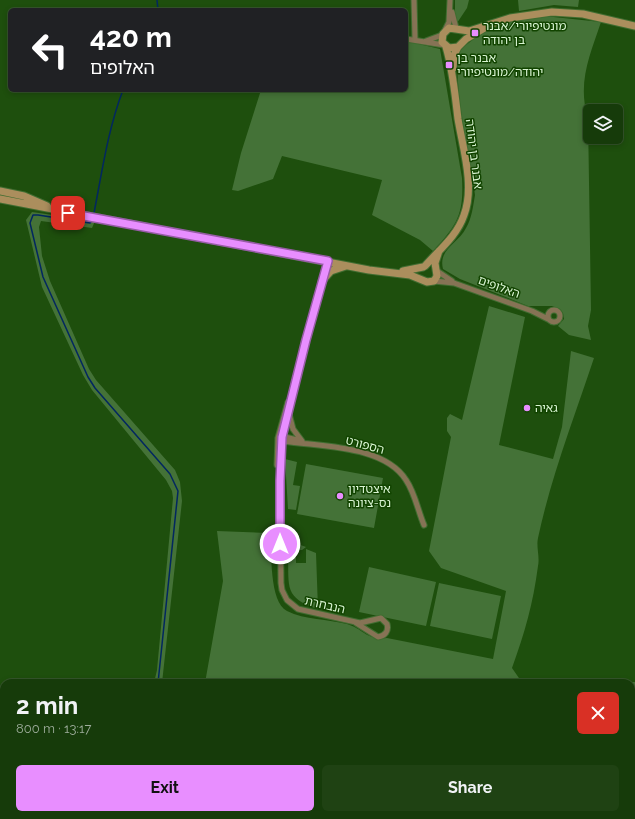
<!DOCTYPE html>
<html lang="en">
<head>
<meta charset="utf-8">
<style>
	body { margin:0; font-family:Raleway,"Noto Sans Hebrew",sans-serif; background:#1f4213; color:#f1f3f6; height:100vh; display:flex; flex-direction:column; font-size:15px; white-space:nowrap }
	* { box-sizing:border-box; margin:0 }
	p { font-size:13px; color:#9ead9c }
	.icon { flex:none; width:22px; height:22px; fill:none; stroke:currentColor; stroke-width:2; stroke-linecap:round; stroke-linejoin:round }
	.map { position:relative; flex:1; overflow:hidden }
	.drawer { position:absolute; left:0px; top:679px; width:635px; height:140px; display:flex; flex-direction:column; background:#163b0a; border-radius:12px 12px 0 0; box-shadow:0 2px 6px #0003,0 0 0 1px #35552b }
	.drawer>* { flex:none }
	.top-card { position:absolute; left:8px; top:8px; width:400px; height:84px; border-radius:6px; box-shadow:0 2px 6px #0003,0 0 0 1px #35552b; background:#202124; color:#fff; overflow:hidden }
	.fabs { position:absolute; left:583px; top:104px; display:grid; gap:8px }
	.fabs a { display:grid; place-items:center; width:40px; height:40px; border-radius:6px; background:#163b0a; box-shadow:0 2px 6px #0003,0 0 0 1px #35552b; font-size:20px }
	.pin { position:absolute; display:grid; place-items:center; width:34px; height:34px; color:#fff; margin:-17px; border-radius:8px; box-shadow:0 2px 6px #0006 }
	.me { position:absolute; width:44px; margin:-22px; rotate:0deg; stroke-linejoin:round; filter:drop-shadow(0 0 3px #0008) }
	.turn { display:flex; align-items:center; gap:14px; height:84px; padding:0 16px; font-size:18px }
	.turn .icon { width:52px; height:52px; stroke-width:2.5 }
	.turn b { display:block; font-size:28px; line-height:34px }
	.round { display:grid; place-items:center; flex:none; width:42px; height:42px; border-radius:6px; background:#1f4213 }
	.headline { display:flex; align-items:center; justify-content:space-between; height:68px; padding:0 16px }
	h1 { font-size:24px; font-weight:700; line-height:30px }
	.cta { display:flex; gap:8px; margin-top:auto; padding:8px 16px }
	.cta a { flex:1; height:46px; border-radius:6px; background:#e88eff; color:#111; font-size:16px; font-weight:700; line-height:46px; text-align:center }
	.cta a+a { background:#1f4213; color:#f1f3f6 }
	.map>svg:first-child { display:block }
</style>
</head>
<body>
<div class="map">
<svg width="635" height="819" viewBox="0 0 635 819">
	<rect width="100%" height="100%" fill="#1e4f0d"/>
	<path fill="#447237" d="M455 0H469L467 8 457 23 455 21Z
		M518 0H579L578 7 554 5 519 11Z
		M544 16 601 22C590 55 577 83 588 118L591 310 588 326 591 340 569 335 558 326 564 319 563 313 560 309 552 306H528L460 279 443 269C438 249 458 244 466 228 472 218 473 206 475 195 472 165 449 71 461 50 463 47 467 44 470 42 492 24 517 20 544 16Z
		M406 41 440 49 462 178C464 215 457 225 433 251L420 240 372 215 382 180 282 156 273 179 238 191 232 190 241 153 261 90H406Z
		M32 212 95 221 92 228 41 221 39 227 42 256 50 281 89 369 96 380 175 470 180 482 182 501 162 683H154L157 670 173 498 172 491 166 480 92 390 83 375 42 287 26 220Z
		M489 306 525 317 499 445 553 459 562 427 571 351 594 358C574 418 551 477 538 538 536 547 540 557 538 566 533 604 525 632 512 668L521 681 635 682V720L631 721V683H205L223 581 217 531 270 533C272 552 269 602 287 611 305 620 328 619 347 624 364 629 365 640 387 638L493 659 506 591 441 568 429 551 451 437 447 431V418L450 414 462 420Z
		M285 459 297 462 293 485 300 486 296 510 288 509Z
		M306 464 383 478 374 528 297 514Z
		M287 530 292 531 298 544 306 547 302 550H288Z
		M306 549 316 553 318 609C284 598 289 587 288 556L296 555V563H306Z
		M369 567 436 582 426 626 359 612Z
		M439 583 501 596 492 639 430 626Z"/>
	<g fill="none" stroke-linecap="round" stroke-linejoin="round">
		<path stroke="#022760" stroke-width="1.5" d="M157 0 158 10
			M94 213C102 172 108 129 123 90
			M92 220 90 223 38 215H33L30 223 43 277 88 377 95 388 170 474 178 491 158 683
			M113 819 115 815"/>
		<g stroke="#406d31" stroke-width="7">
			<path id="street" d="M414 0 415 40
				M452 12 456 28
				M445 30 449 22 450 0
				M406 39 444 45
				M426 41 442 35
				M329 261 305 340 282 440 280 487 281 583 282 590 287 600 298 609 360 623 381 618 387 624C389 631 385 636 378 637L356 623
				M437 271 452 281
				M434 281 454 283 532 311 548 319
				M548 316a6 6 0 1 1 12 0a6 6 0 1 1-12 0Z
				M289 414 293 429 302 441
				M278 438 284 441C321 447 384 445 406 480 415 493 418 511 424 525
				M279 438 285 437 301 441
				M277 465 278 438 288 402
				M42 815 43 819
				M79 819 81 815
				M121 819 122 815"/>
		</g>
		<g stroke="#406d31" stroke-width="9">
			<path id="secondary" d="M488 26 466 39 458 47 449 48 442 42 443 34 449 28 469 31 510 18 552 12 583 14 635 26
				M453 68 454 55 458 47
				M0 191 24 196 47 206
				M0 199 369 270 410 275 427 282 434 281 437 276 435 263 439 251
				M425 266C439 250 457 236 464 215 475 186 463 149 458 119 455 95 453 70 446 47
				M403 271 423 267
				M322 281 331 271 346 266
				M254 819 256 815"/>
		</g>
		<g stroke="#406d31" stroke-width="11">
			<path id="highway" d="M0 718H4
				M0 732H4
				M403 815 408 819
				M420 815 425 819"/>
		</g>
		<use href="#street" stroke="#867355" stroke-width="5"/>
		<use href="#secondary" stroke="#ab8e5d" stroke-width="7"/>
		<use href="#highway" stroke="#e2b466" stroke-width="9"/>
	</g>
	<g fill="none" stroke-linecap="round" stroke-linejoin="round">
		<g stroke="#975ca6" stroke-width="10">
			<path id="route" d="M68 213 328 261 306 340 282 437 280 481V544"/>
		</g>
		<use href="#route" stroke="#e88eff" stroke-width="7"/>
	</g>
	<g fill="#e88eff" stroke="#124400" stroke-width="1.5">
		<rect x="471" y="29" width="8" height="8" rx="2"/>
		<rect x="445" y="61" width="8" height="8" rx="2"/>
		<circle cx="527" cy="408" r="4"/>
		<circle cx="340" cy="496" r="4"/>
	</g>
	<g text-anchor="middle" stroke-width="3" stroke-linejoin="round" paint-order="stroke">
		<g font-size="12" fill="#daf5d3" stroke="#124400" text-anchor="start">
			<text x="483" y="30">מונטיפיורי/אבנר<tspan x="483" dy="14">בן יהודה</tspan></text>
			<text x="457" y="62">אבנר בן<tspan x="457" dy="14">יהודה/מונטיפיורי</tspan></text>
			<text x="535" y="412">גאיה</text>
			<text x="348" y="493">איצטדיון<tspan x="348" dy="14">נס-ציונה</tspan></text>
		</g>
		<g font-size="12" fill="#daf5d3" stroke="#124400">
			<text transform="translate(474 154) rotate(83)" y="4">אבנר בן יהודה</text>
			<text transform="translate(499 287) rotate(20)" y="4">האלופים</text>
			<text transform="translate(365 445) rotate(15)" y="4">הספורט</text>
			<text transform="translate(325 605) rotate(13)" y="4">הנבחרת</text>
		</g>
	</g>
</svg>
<div class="fabs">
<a><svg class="icon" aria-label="layers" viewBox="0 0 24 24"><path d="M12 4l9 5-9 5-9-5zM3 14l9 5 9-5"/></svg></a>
</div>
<div class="pin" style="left:68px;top:213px;background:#d93025"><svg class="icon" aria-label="arrive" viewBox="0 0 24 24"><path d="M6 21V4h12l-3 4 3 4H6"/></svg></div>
<svg class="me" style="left:280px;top:544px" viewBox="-20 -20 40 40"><circle r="17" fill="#e88eff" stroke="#fff" stroke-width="3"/><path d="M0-11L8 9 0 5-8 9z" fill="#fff"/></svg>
<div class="top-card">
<div class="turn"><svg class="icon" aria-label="left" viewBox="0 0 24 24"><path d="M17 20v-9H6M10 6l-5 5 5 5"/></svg><div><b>420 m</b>האלופים</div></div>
</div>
<section class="drawer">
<div class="headline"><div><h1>2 min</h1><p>800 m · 13:17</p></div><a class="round" style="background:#d93025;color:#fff"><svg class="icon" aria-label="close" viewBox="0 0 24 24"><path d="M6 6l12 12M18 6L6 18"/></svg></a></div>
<div class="cta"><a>Exit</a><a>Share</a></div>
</section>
</div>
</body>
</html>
